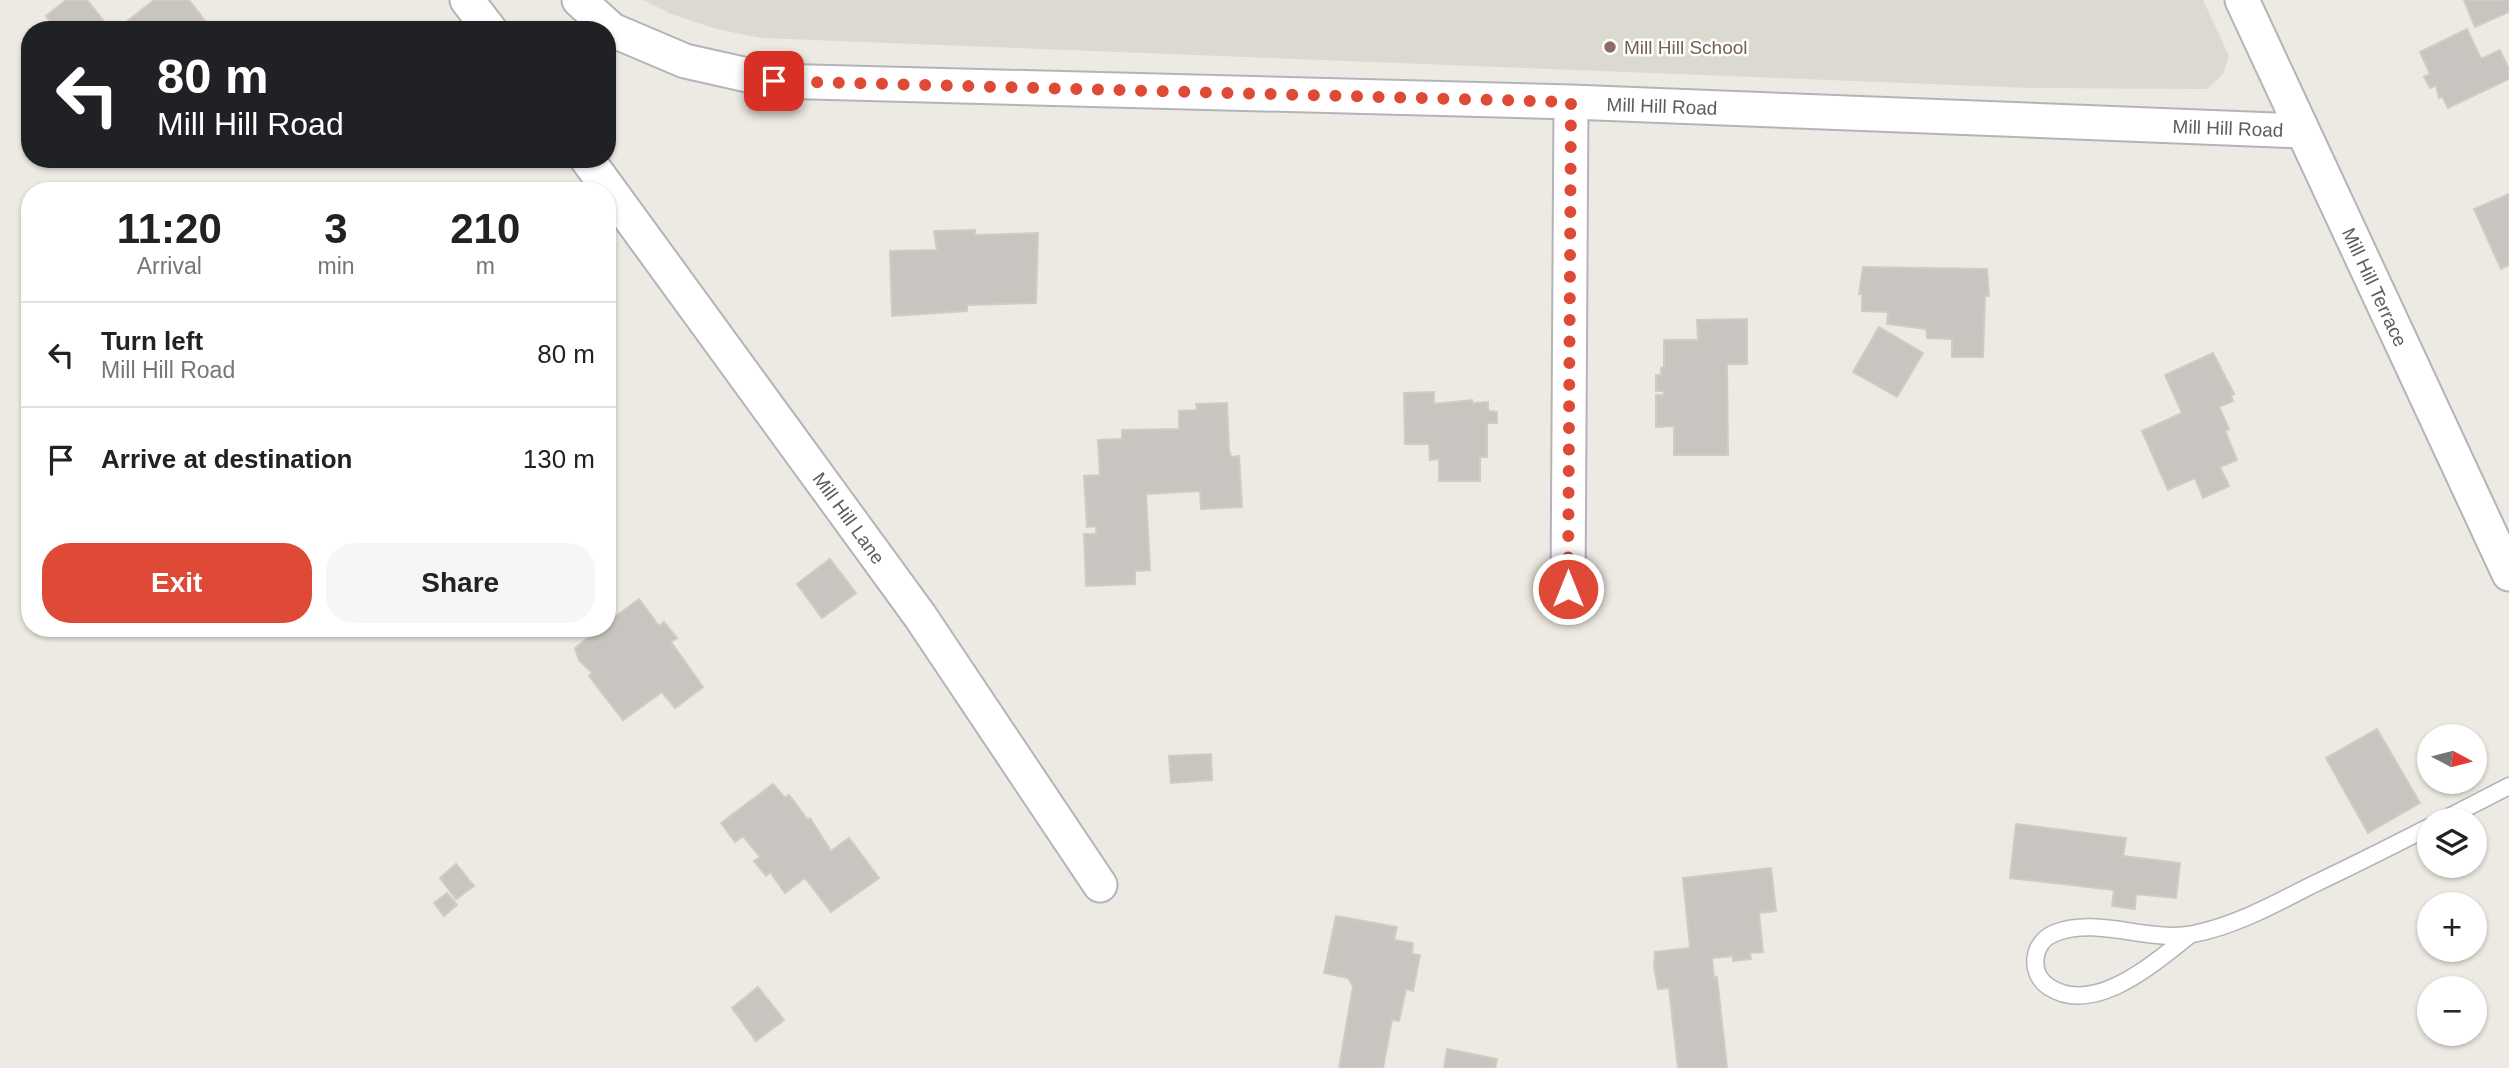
<!DOCTYPE html>
<html lang="en">
<head>
<meta charset="utf-8">
<style>
	body { margin:0; font-family:Helvetica,sans-serif; background:#f6f6f6; color:#222; height:100vh; display:flex; flex-direction:column; font-size:26px; white-space:nowrap }
	* { box-sizing:border-box; margin:0 }
	p { font-size:23px; color:#767676 }
	.icon { flex:none; width:38px; height:38px; fill:none; stroke:currentColor; stroke-width:2; stroke-linecap:round; stroke-linejoin:round }
	.map { position:relative; flex:1; overflow:hidden }
	.side { position:absolute; left:21px; top:182px; width:595px; height:455px; display:flex; flex-direction:column; background:#fff; border-radius:28px; box-shadow:0 2px 5px #0004 }
	.side>* { flex:none }
	.banner { position:absolute; left:21px; top:21px; width:595px; height:147px; border-radius:28px; box-shadow:0 2px 5px #0004; background:#202124; color:#fff; overflow:hidden }
	.needle { width:46px; rotate:97deg }
	.controls { position:absolute; left:2417px; top:724px; display:grid; gap:14px }
	.controls a { display:grid; place-items:center; width:70px; height:70px; border-radius:50%; background:#fff; box-shadow:0 2px 5px #0004; font-size:35px }
	.pin { position:absolute; display:grid; place-items:center; width:60px; height:60px; color:#fff; margin:-30px; border-radius:14px; box-shadow:0 4px 10px #0006 }
	.me { position:absolute; width:77px; margin:-38px; rotate:0deg; stroke-linejoin:round; filter:drop-shadow(0 0 5px #0008) }
	.turn { display:flex; align-items:center; gap:24px; height:147px; padding:0 21px; font-size:32px }
	.turn .icon { width:91px; height:91px; stroke-width:2.5 }
	.turn b { display:block; font-size:49px; line-height:60px }
	.eta { display:flex; justify-content:space-evenly; align-items:center; height:119px; text-align:center }
	.eta b { font-size:42px; font-weight:700; line-height:49px }
	.cta { display:flex; gap:14px; margin-top:auto; padding:14px 21px }
	.cta a { flex:1; height:80px; border-radius:28px; background:#de4a36; color:#fff; font-size:28px; font-weight:700; line-height:80px; text-align:center }
	.cta a+a { background:#f6f6f6; color:#222 }
	ul { padding:0; list-style:none }
	li { display:flex; align-items:center; gap:21px; height:105px; padding:0 21px; border-top:2px solid #e0e0e0 }
	li div { flex:1 }
	li b { display:block; font-size:26px }
	li em { font-style:normal }
	.map>svg:first-child { display:block }
</style>
</head>
<body>
<div class="map">
<svg width="2509" height="1068" viewBox="0 0 2509 1068">
	<rect width="100%" height="100%" fill="#eceae2"/>
	<path fill="#dcd9d0" d="M643 0H2203L2229 56 2223 74 2207 89 2031 88 761 38 716 29 671 14Z"/>
	<path fill="#c8c4bf" stroke="#d1ccc1" stroke-width="2" d="M66 0H87L111 30H57L46 16Z
		M154 0H189L212 30H116Z
		M2464 0H2509V12L2475 27Z
		M2467 29 2481 59 2500 50 2509 69V79L2448 108 2442 96 2439 98 2436 85 2430 88 2424 77 2430 74 2420 52Z
		M2509 194V265L2501 269 2474 209Z
		M975 230V235L1038 233 1036 303 967 305V311L892 316 890 251 937 250 934 231Z
		M1863 267 1987 269 1989 296H1985L1983 357H1952V339L1927 338 1926 329 1887 324 1888 312 1862 311V294H1859Z
		M1747 319V364H1727L1728 455H1674V426L1656 427V395H1664V391H1656V375H1661V368L1664 367V340H1698L1697 320Z
		M1879 327 1923 353 1897 397 1853 372Z
		M2213 353 2234 394 2231 395 2233 401 2219 407 2229 429 2225 431 2237 460 2220 467 2229 486 2203 498 2195 478 2168 490 2142 431 2182 413 2165 375Z
		M1434 392V404L1472 400V403L1488 402V411L1497 412V423H1487V457H1480V481H1439V459L1430 460 1429 444H1405L1404 393Z
		M1227 403 1229 450 1231 457 1239 456 1242 507 1201 509 1200 491 1146 494 1150 570 1135 571V584L1086 586 1084 534H1096V526L1087 527 1084 476 1100 475 1098 440 1122 439V430L1179 429V411L1197 410 1196 404Z
		M830 559 856 593 822 618 797 584Z
		M639 599 659 626 664 622 677 638 671 642 703 687 675 708 662 692 623 720 589 676 592 673 579 660 575 648 593 634 591 632 596 628H607V623Z
		M2377 729 2420 803 2368 833 2326 758Z
		M1211 754 1212 780 1171 783 1169 756Z
		M773 784 785 798 789 795 808 820 810 818 831 851 849 838 879 878 831 912 805 878 785 893 770 872 766 876 754 861 760 857 743 836 735 842 721 823Z
		M2016 824 2126 838 2123 856 2180 863 2176 898 2136 894 2135 909 2112 906 2114 890 2010 878Z
		M456 864 474 886 456 899 440 878Z
		M1771 868 1776 911 1759 913 1763 952 1750 953 1751 959 1733 961V956L1712 958 1714 978 1717 977 1727 1068H1678L1669 988 1658 989 1654 967 1655 952 1690 948 1683 878Z
		M447 893 457 905 444 916 434 903Z
		M1336 916 1397 927 1394 940 1413 943 1412 954 1420 955 1413 991 1406 989 1399 1021 1392 1020 1383 1068H1339L1353 986 1348 978 1324 973Z
		M758 987 784 1020 756 1041 732 1008Z
		M1447 1049 1497 1059 1495 1068H1444Z"/>
	<g fill="none" stroke-linecap="round" stroke-linejoin="round">
		<g stroke="#b3b4b9" stroke-width="19">
			<path id="service" d="M2441 821 2509 786
				M2190 935C2156 961 2095 1017 2049 987 2028 973 2032 942 2055 933 2098 916 2149 943 2193 934 2234 926 2273 905 2310 886 2350 867 2390 847 2429 827"/>
		</g>
		<g stroke="#b3b4b9" stroke-width="37">
			<path id="minor" d="M467 0 490 30
				M579 0 612 30 685 61 774 81 1571 102 2303 131
				M2242 0 2509 574
				M587 159 920 616 1100 885
				M1568 589 1571 102"/>
		</g>
		<use href="#service" stroke="#fff" stroke-width="16"/>
		<use href="#minor" stroke="#fff" stroke-width="33"/>
	</g>
	<g fill="none" stroke-linecap="round" stroke-linejoin="round">
		<path stroke="#de4a36" stroke-width="12" stroke-dasharray="0 21.6" d="M774 81 1571 102 1568 589"/>
	</g>
	<circle fill="#8d6e63" stroke="#fff" stroke-width="2.5" cx="1610" cy="47" r="7"/>
	<g text-anchor="middle" stroke-width="5" stroke-linejoin="round" paint-order="stroke">
		<g font-size="19" fill="#785e54" stroke="#fff" text-anchor="start">
			<text x="1624" y="54">Mill Hill School</text>
		</g>
		<g font-size="19" fill="#5a5d62" stroke="#fff">
			<text transform="translate(1662 106) rotate(2)" y="7">Mill Hill Road</text>
			<text transform="translate(2228 128) rotate(2)" y="7">Mill Hill Road</text>
			<text transform="translate(2375 287) rotate(65)" y="7">Mill Hill Terrace</text>
			<text transform="translate(849 518) rotate(54)" y="7">Mill Hill Lane</text>
		</g>
	</g>
</svg>
<div class="controls">
<a><svg class="needle" viewBox="-14 -14 28 28"><path d="M0-13l5 13h-10z" fill="#e53935"/><path d="M0 13l5-13h-10z" fill="#767676"/></svg></a>
<a><svg class="icon" aria-label="layers" viewBox="0 0 24 24"><path d="M12 4l9 5-9 5-9-5zM3 14l9 5 9-5"/></svg></a>
<a>+</a>
<a>−</a>
</div>
<div class="pin" style="left:774px;top:81px;background:#d93025"><svg class="icon" aria-label="arrive" viewBox="0 0 24 24"><path d="M6 21V4h12l-3 4 3 4H6"/></svg></div>
<svg class="me" style="left:1568px;top:589px" viewBox="-20 -20 40 40"><circle r="17" fill="#de4a36" stroke="#fff" stroke-width="3"/><path d="M0-11L8 9 0 5-8 9z" fill="#fff"/></svg>
<div class="banner">
<div class="turn"><svg class="icon" aria-label="left" viewBox="0 0 24 24"><path d="M17 20v-9H6M10 6l-5 5 5 5"/></svg><div><b>80 m</b>Mill Hill Road</div></div>
</div>
<section class="side">
<div class="eta">
<div><b>11:20</b><p>Arrival</p></div>
<div><b>3</b><p>min</p></div>
<div><b>210</b><p>m</p></div>
</div>
<ul>
<li><svg class="icon" aria-label="left" viewBox="0 0 24 24"><path d="M17 20v-9H6M10 6l-5 5 5 5"/></svg><div><b>Turn left</b><p>Mill Hill Road</p></div><em>80 m</em></li>
<li><svg class="icon" aria-label="arrive" viewBox="0 0 24 24"><path d="M6 21V4h12l-3 4 3 4H6"/></svg><div><b>Arrive at destination</b></div><em>130 m</em></li>
</ul>
<div class="cta"><a>Exit</a><a>Share</a></div>
</section>
</div>
</body>
</html>
